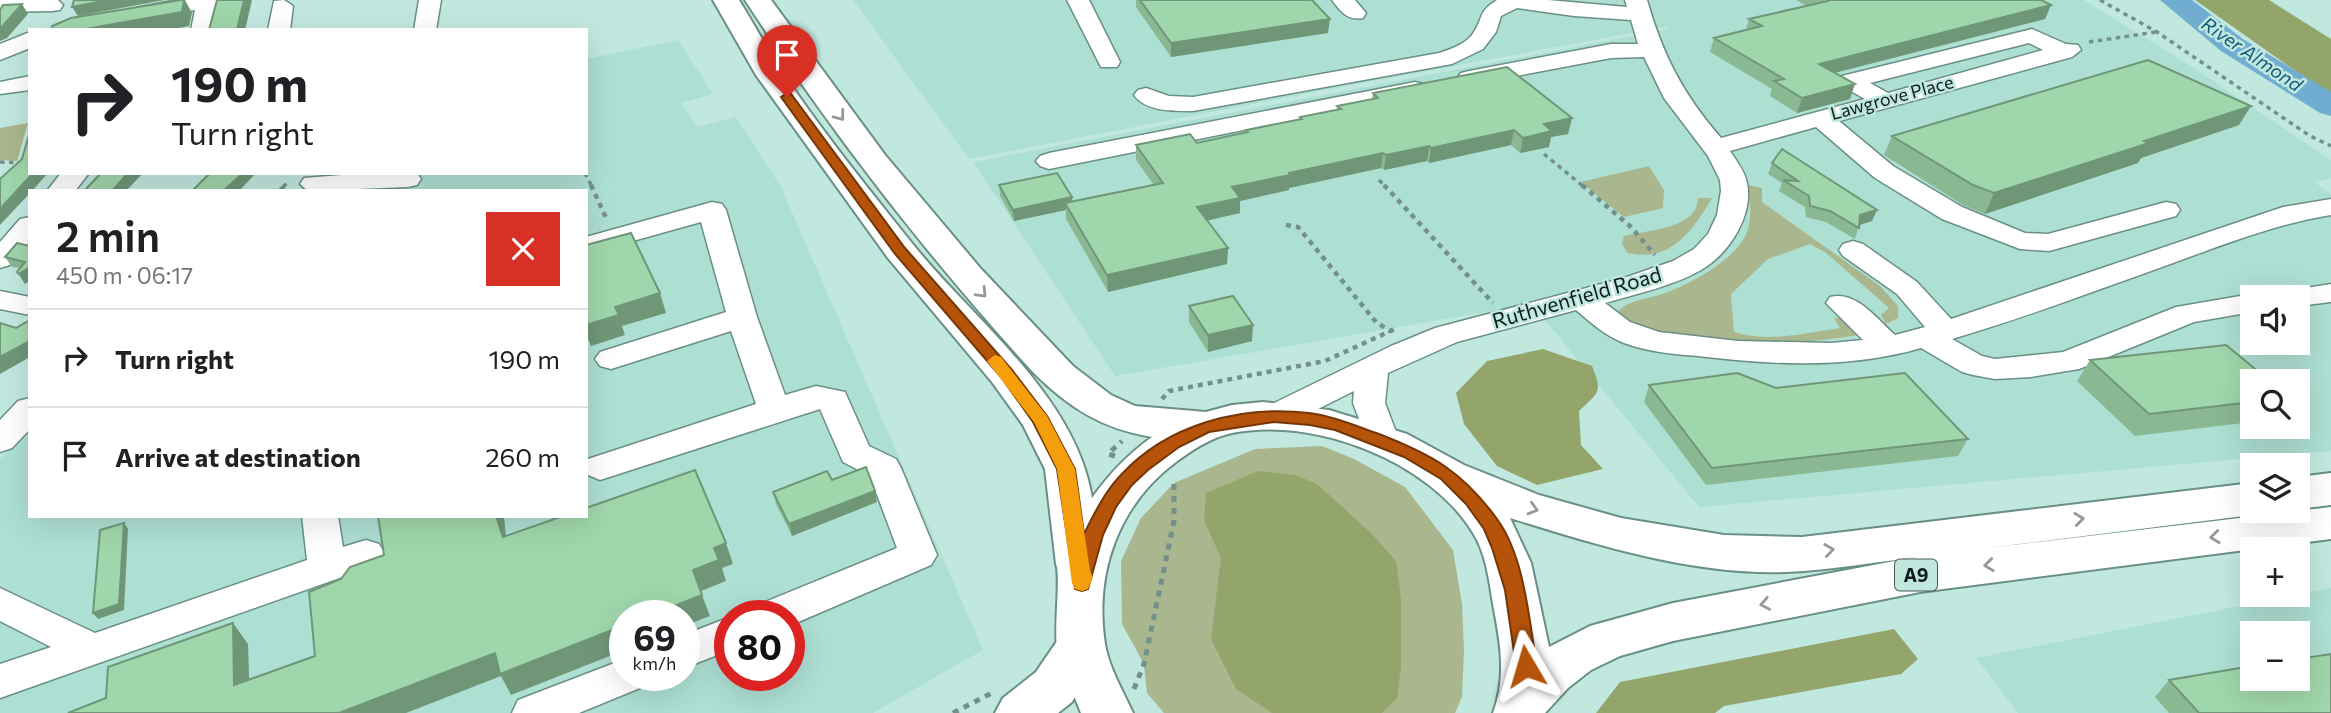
<!DOCTYPE html>
<html lang="en">
<head>
<meta charset="utf-8">
<style>
	body { margin:0; font-family:Commissioner,sans-serif; background:#f2f2f2; color:#202124; height:100vh; display:flex; flex-direction:column; font-size:26px; white-space:nowrap }
	* { box-sizing:border-box; margin:0 }
	p { font-size:23px; color:#757577 }
	.icon { flex:none; width:38px; height:38px; fill:none; stroke:currentColor; stroke-width:2; stroke-linecap:round; stroke-linejoin:round }
	.map { position:relative; flex:1; overflow:hidden }
	.details { position:absolute; left:28px; top:189px; width:560px; height:329px; display:flex; flex-direction:column; background:#fff; border-radius:0px; box-shadow:0 7px 28px #0002 }
	.details>* { flex:none }
	.guide { position:absolute; left:28px; top:28px; width:560px; height:147px; border-radius:0px; box-shadow:0 7px 28px #0002; background:#fff; color:#202124; overflow:hidden }
	.tools { position:absolute; left:2240px; top:285px; display:grid; gap:14px }
	.tools a { display:grid; place-items:center; width:70px; height:70px; border-radius:0px; background:#fff; box-shadow:0 7px 28px #0002; font-size:35px }
	.speed { position:absolute; left:609px; top:600px; display:flex; gap:14px; font-size:35px; font-weight:700; text-align:center }
	.speed>* { display:grid; place-content:center; width:91px; height:91px; border-radius:50%; background:#fff; box-shadow:0 7px 28px #0002; line-height:1 }
	.speed small { font-size:18px; font-weight:400 }
	.speed .limit { border:10px solid #d22; background:#fff; color:#111 }
	.pin { position:absolute; display:grid; place-items:center; width:60px; height:60px; color:#fff; margin:-72px -30px; border-radius:50% 50% 50% 0; rotate:-45deg; box-shadow:0 0 7px #0007 }
	.pin .icon { rotate:45deg }
	.me { position:absolute; width:77px; margin:-38px; rotate:353deg; stroke-linejoin:round; filter:drop-shadow(0 0 5px #0008) }
	.turn { display:flex; align-items:center; gap:24px; height:147px; padding:0 28px; font-size:32px }
	.turn .icon { width:91px; height:91px; stroke-width:2.5 }
	.turn b { display:block; font-size:49px; line-height:60px }
	.round { display:grid; place-items:center; flex:none; width:74px; height:74px; border-radius:0px; background:#f2f2f2 }
	.head { display:flex; align-items:center; justify-content:space-between; height:119px; padding:0 28px }
	h1 { font-size:42px; font-weight:600; line-height:52px }
	ul { padding:0; list-style:none }
	li { display:flex; align-items:center; gap:21px; height:98px; padding:0 28px; border-top:2px solid #e0e0e0 }
	li div { flex:1 }
	li b { display:block; font-size:26px }
	li em { font-style:normal }
	.map>svg:first-child { display:block }
</style>
</head>
<body>
<div class="map">
<svg width="2331" height="713" viewBox="0 0 2331 713">
	<rect width="100%" height="100%" fill="#c1e8df"/>
	<path fill="#aedfd3" fill-rule="evenodd" d="M853 0H2084L2194 68 2331 160V178L2314 182 2331 194V451L1699 507 1532 304 1115 376 973 162 1669 29 1665 27 1330 89 969 159ZM2252 298H2298V343H2252ZM2252 382H2298V427H2252Z
		M678 40 713 94 681 103 698 127 736 117 781 187 983 650 873 713H0V459L30 429V516H586V191H325L340 173H586V59ZM625 616H684V676H625ZM730 616H789V676H730Z
		M2331 588V713H2018L1976 658ZM2252 634H2298V679H2252Z"/>
	<path fill="#a9b68e" d="M28 123 17 161 0 160V128Z
		M1649 166 1664 190 1663 208 1624 217 1581 182Z
		M1748 185 1762 188V202L1880 286 1898 306V318L1886 324 1881 315 1889 308 1825 252 1810 244 1768 259 1731 294 1734 332C1768 343 1806 333 1840 328L1834 318H1843L1866 334C1785 348 1698 347 1621 320L1617 312C1629 300 1647 299 1662 294 1689 285 1740 258 1748 229 1752 215 1750 199 1748 185Z
		M1698 198H1712C1693 230 1671 263 1628 253L1622 244 1624 236C1647 230 1698 229 1698 198Z
		M1322 446 1354 459 1405 487 1453 550 1462 604 1464 650 1462 697 1455 713H1164L1147 693 1144 664 1122 624 1121 561 1141 518 1174 483 1255 449Z"/>
	<path fill="#94a56c" d="M2195 0H2269L2331 39V96Z
		M1543 349 1592 366C1603 393 1599 392 1579 411L1581 445 1603 469 1537 485 1497 466 1464 424 1456 393 1487 361Z
		M1258 471 1295 475 1317 484 1370 532 1396 561 1401 598V666L1397 698 1382 713H1272L1236 689 1211 639 1221 558 1204 520 1206 493Z
		M1894 629 1918 659 1901 674 1724 706 1715 713H1596L1620 682Z"/>
	<g fill="none" stroke-linecap="round" stroke-linejoin="round">
		<path fill="#71add1" fill-rule="evenodd" d="M2160 0H2192L2243 39 2331 92V116L2320 113 2221 51Z"/>
		<g stroke="#6a8f86" stroke-width="3">
			<path id="minor" d="M0 0H58L63 5 60 10 52 11 0 12Z
				M178 0H223L216 5 213 30H191L195 10 144 19 136 18 133 13 136 8Z
				M284 0 293 6 290 30H268L274 1Z
				M419 0H441L436 30H414Z
				M1067 0H1089L1120 62 1117 67H1101Z
				M1332 0H1355L1366 13 1363 18C1348 21 1341 12 1332 0Z
				M1497 0H1548L1627 7 1625 0H1647C1663 56 1683 94 1721 138L1865 99 1842 86 1838 81 1842 76 2032 29 2066 44 2078 45 2081 50 2072 57 1839 121 1893 166 1962 207 2025 233 2048 234 2166 202 2176 204 2180 210 2176 216 2049 251 2020 249 1942 219 1875 178 1816 127 1730 151C1736 160 1743 169 1746 179 1756 213 1729 254 1701 270 1673 286 1636 294 1605 303L1630 322 1659 332 1738 341 1831 343 1863 340 1826 303 1830 297C1856 290 1877 319 1895 335L1925 327 1897 294 1843 256 1839 250 1843 244 1853 241 1863 244 1917 282 1951 319 2283 207 2331 199V215C2276 224 2225 244 2173 263 2100 289 2027 317 1952 339L1982 356 1995 359 2063 352 2176 307 2252 294 2263 298H2252V312L2194 322 2079 369 2031 377 1995 379 1973 375 1962 372 1921 348C1849 369 1772 365 1698 356 1674 354 1648 352 1624 343 1606 336 1591 323 1576 310L1457 342 1388 373 1385 403 1399 440 1394 448 1382 452 1370 448 1353 403 1354 391 1286 425 1274 428 1262 425 1257 417 1262 409 1391 346 1435 328 1624 278 1673 261 1694 249 1708 234 1717 215 1721 191 1720 180 1708 156 1664 98 1644 57 1611 58 1469 85 1461 83 1457 78 1461 73 1469 71 1611 44H1638L1631 20 1574 16 1517 8 1501 16 1496 32 1483 49 1452 64 1193 111C1174 111 1146 112 1134 95L1138 90 1146 88 1169 96 1193 97 1439 53C1451 49 1467 44 1474 32 1484 16 1478 12 1497 0ZM2029 43 2043 50 1888 93 1870 83Z
				M30 32V48L0 60V44Z
				M30 76V90L0 94V82Z
				M1415 82 1423 84 1427 89 1423 94 1049 169 1040 166 1036 161 1040 156 1049 153Z
				M61 173H89L75 191H47Z
				M367 173H417L421 179 417 185 408 187 308 191 300 184 304 178Z
				M712 202 722 204 726 210 757 317 785 395 816 386 845 392 869 446 896 459 901 468 937 555 931 565 789 626V616H752L758 605 897 548 870 476 843 462 820 409 600 480 586 474 588 459 756 404 731 331 611 369 600 366 595 359 600 352 726 312 701 222 586 254V237Z
				M30 217V242L10 265 0 268V242L20 219Z
				M2331 284V302L2298 306V298H2278L2282 292Z
				M0 291 30 297V315L0 309Z
				M30 398V429L12 448 0 452V420L18 401Z
				M302 516H338L343 547 366 540 379 544 385 554 379 564 0 698V664L51 647 0 621V588L95 633 307 560Z
				M730 617V650L684 668V635Z
				M625 659V676H646L640 688 579 713H512L518 700Z"/>
		</g>
		<g stroke="#6a8f86" stroke-width="4">
			<path id="major" d="M1081 625 1098 631 1105 645 1072 702 1058 713H995L1003 698 1036 672 1064 631Z"/>
		</g>
		<g stroke="#6a8f86" stroke-width="4">
			<path id="highway" d="M713 0H739C754 24 767 49 783 73 822 131 867 187 911 242 972 319 1076 396 1092 498 1109 474 1127 455 1152 437 1102 429 1068 407 1033 372 927 256 831 132 745 0H771L885 155 981 269 1073 366 1111 395 1135 406 1206 412 1232 405 1263 402 1329 410 1407 434 1464 465 1539 495 1621 518 1724 535 1802 537 2252 483V511H2265L2252 515 1979 549 2331 507V539L1920 592 1673 641 1620 656 1591 670 1568 688 1545 713H1493C1507 676 1500 641 1493 604 1489 580 1486 553 1473 533 1430 461 1313 416 1232 433 1212 437 1192 450 1176 462 1118 505 1094 574 1105 644 1109 668 1123 691 1133 713H1081C1073 691 1060 669 1057 646 1054 627 1061 574 1056 564L1045 469 1023 425 992 382 888 258 756 75ZM1510 518C1604 547 1704 579 1804 571 1841 568 1879 562 1916 557L1673 603 1590 626 1549 647 1531 563Z
				M2331 473V505L2298 509V477Z"/>
		</g>
		<path stroke="#74908a" stroke-width="3.5" stroke-dasharray="4.5 4.5" stroke-linecap="butt" d="M2100 0 2157 32 2310 136 2331 146
			M2089 42 2156 32
			M1544 154 1584 187
			M0 162 30 163
			M585 173 592 187
			M1379 180 1386 187
			M283 187 289 181"/>
		<path stroke="#74908a" stroke-width="4.5" stroke-dasharray="5 5" stroke-linecap="butt" d="M591 185 607 220
			M1384 185 1493 303
			M1582 185 1630 226 1655 255
			M280 191 285 185
			M1286 225 1298 227 1376 322 1390 331
			M1162 399 1169 391 1325 361 1395 329"/>
		<path stroke="#74908a" stroke-width="5" stroke-dasharray="6 6" stroke-linecap="butt" d="M1115 456 1108 454 1122 441
			M1134 689 1144 664 1174 521V483L1171 481
			M953 713 992 693"/>
		<use href="#minor" fill="#fff" fill-rule="evenodd"/>
		<use href="#major" fill="#fff" fill-rule="evenodd"/>
		<use href="#highway" fill="#fff" fill-rule="evenodd"/>
	</g>
	<path fill="#8ab893" d="M1136 0H1312L1328 33 1171 57 1136 7Z
		M1796 0H2041L2051 5 2045 19 1835 73 1850 99 1797 113 1770 96 1772 89 1710 52 1714 38 1746 30 1749 19 1807 6Z
		M1373 93 1572 118 1568 134 1551 137 1549 147 1520 153 1511 145 1429 163 1427 161 1384 170 1381 168 1289 188V190L1240 201V213L1207 220 1228 248 1227 264 1108 292 1066 219V210L1014 221 1000 196 999 185 1072 202 1154 185 1136 160V145L1197 143 1246 133V130L1300 119V117L1337 110V106L1372 99Z
		M2239 125 2141 158 2138 163 1985 214 1963 205 1884 155 1892 136Z
		M1772 163 1872 221 1859 225 1855 239 1826 222 1806 217 1805 207 1779 191 1782 183 1768 174Z
		M30 246 25 284 17 272 20 268 12 267 5 257Z
		M1189 306 1252 341 1208 352 1189 322Z
		M2090 360 2252 382V422L2135 436 2077 381Z
		M1649 385 1776 388 1968 439 1958 456 1706 485 1644 402Z
		M832 480 877 502 792 536 776 504 773 492Z
		M2169 680 2331 713H2169L2155 697Z"/>
	<path fill="#709678" d="M108 0H165L78 16 72 7Z
		M185 0 192 13 189 26 168 30H80Z
		M244 0H252L245 30H237Z
		M22 4 28 14 7 38 0 41V29Z
		M2051 5 2045 19 1814 78 1819 64Z
		M1330 19 1328 33 1171 57V43Z
		M1855 84 1850 99 1797 113 1802 98Z
		M2251 106 2239 125 2141 158 2138 163 1985 214 1994 193 2144 141Z
		M1572 118 1568 134 1551 137 1549 147 1520 153 1523 138 1544 124Z
		M1514 130 1511 145 1429 163 1431 148Z
		M1429 146 1427 161 1384 170 1386 155Z
		M1383 153 1381 168 1289 188V190L1240 201V213L1197 223V207L1232 187 1289 173Z
		M33 173H48L32 191H30V193L0 225V209Z
		M128 173H143L126 191H112Z
		M243 173H256L239 191H223Z
		M1072 197 1073 208 1065 203 1066 210 1014 221 1013 210Z
		M1877 210 1872 221 1856 226 1860 215Z
		M1228 248 1227 264 1108 292 1107 275Z
		M30 267V281L25 284 19 274Z
		M660 293 666 313 622 326 625 335 591 346 586 334V325L615 307Z
		M1253 325 1252 341 1208 352V335Z
		M30 341V357L0 374V357Z
		M875 491 877 502 792 536 789 524Z
		M496 516H508L504 517 506 537H503Z
		M124 523 128 529 124 610 98 619 93 613Z
		M726 543 733 564 722 568 726 581 701 591 693 570 714 548Z
		M702 595 710 616 684 626V616H649Z
		M233 623 248 644 250 706 234 685Z
		M625 625V650L511 695 501 676 406 713H339L495 653Z"/>
	<path fill="#a0d6ab" stroke="#709678" stroke-width="2" d="M74 0H108L72 7Z
		M181 0H184L182 12 80 30H53L52 26 71 18Z
		M217 0H244L237 30H209Z
		M1140 0H1312L1330 19 1171 43Z
		M1827 0H2041L2051 5 1819 64 1855 84 1802 98 1774 81 1784 79 1714 38 1762 26 1749 19 1828 1Z
		M22 4 1 28 0 29V10L3 5Z
		M2148 60 2251 106 2144 141 2149 143 1994 193 1973 185 1892 136Z
		M1507 67 1572 118 1544 124 1552 131 1523 138 1514 130 1431 148 1429 146 1386 155 1383 153 1289 173 1290 175 1232 187 1240 198 1197 207 1228 248 1107 275 1065 203 1163 183 1136 145 1190 134 1197 143 1248 132 1246 130 1302 119 1300 117 1341 109 1337 106 1378 98 1373 93Z
		M30 131V173H33L0 209V179L22 159Z
		M1782 149 1877 210 1860 215 1859 228 1830 211 1810 206 1809 196 1783 180 1798 181 1772 163Z
		M101 173H128L112 191H84Z
		M210 173H243L223 191H192Z
		M1057 173 1072 197 1013 210 999 185Z
		M631 233 660 293 615 307 619 315 586 325V245Z
		M17 243 30 246V267L19 274 17 272 25 262 5 257Z
		M1233 296 1253 325 1208 335 1189 306Z
		M30 320V341L0 357V323L16 328Z
		M2226 345 2271 382H2252V402L2149 414 2090 360Z
		M1737 373 1776 388 1905 373 1968 439 1712 468 1649 385Z
		M866 467 875 491 789 524 773 492 827 471 832 480Z
		M695 470 726 543 714 548 719 560 693 570 702 595 649 616H625V625L500 674 495 653 339 713H68L106 698 108 667 233 623 234 685 315 656 309 592 341 579 350 567 384 555 378 516H496L503 537 563 516H586V508Z
		M124 523 119 604 93 613 100 530Z
		M2331 654V713H2199L2169 680 2252 666V679H2298V659Z"/>
	<defs><path id="oneway-chevron" d="M-2-3.5L2.5 0L-2 3.5" fill="none" stroke-width="1.6" stroke-linecap="round" stroke-linejoin="round" transform="scale(1.75)"/></defs>
	<g stroke="#939a98">
		<use href="#oneway-chevron" transform="translate(840 116) rotate(53)"/>
		<use href="#oneway-chevron" transform="translate(982 293) rotate(47)"/>
		<use href="#oneway-chevron" transform="translate(1533 509) rotate(17)"/>
		<use href="#oneway-chevron" transform="translate(2079 519) rotate(-7)"/>
		<use href="#oneway-chevron" transform="translate(2215 537) rotate(173)"/>
		<use href="#oneway-chevron" transform="translate(1829 550) rotate(-8)"/>
		<use href="#oneway-chevron" transform="translate(1989 565) rotate(173)"/>
		<use href="#oneway-chevron" transform="translate(1765 604) rotate(169)"/>
	</g>
	<path fill="#b45309" stroke="#753606" stroke-width="2" d="M787 93 791 94 905 248 1012 370 1047 416 1075 469 1084 534C1094 514 1104 493 1120 476 1167 424 1241 405 1309 413 1333 416 1356 426 1379 434 1433 455 1463 472 1497 519 1525 557 1529 621 1537 666L1534 672 1526 675 1519 672 1516 666 1505 590 1492 548 1484 529 1466 504 1441 479 1404 457 1335 430 1310 425 1274 422 1209 432 1179 447 1148 470 1132 485 1116 507 1103 535 1088 589 1082 591 1075 589 1057 469 1033 422 1001 377 895 254 781 97Z"/>
	<path fill="#f59e0b" d="M995 355 1001 357 1047 416 1075 469 1090 571 1093 577 1088 589 1082 591 1075 589 1072 583 1057 469 1034 422 987 361Z"/>
	<g text-anchor="middle" stroke-width="5" stroke-linejoin="round" paint-order="stroke">
		<g font-size="18" fill="#0f1e1a" stroke="#c1e8df">
			<text transform="translate(1892 98) rotate(-15)" y="6">Lawgrove Place</text>
		</g>
		<g font-size="19" font-style="italic" fill="#0f5a7d" stroke="#c1e8df">
			<text transform="translate(2252 54) rotate(34)" y="7">River Almond</text>
		</g>
		<rect fill="#c1e8df" stroke="#445b55" stroke-width="2" x="1895" y="559.5" width="42" height="31" rx="5"/>
		<g font-size="19" font-weight="bold" fill="#0f1e1a">
			<text x="1916" y="582">A9</text>
		</g>
		<g font-size="21" fill="#0f1e1a" stroke="#c1e8df">
			<text transform="translate(1577 298) rotate(-16)" y="7">Ruthvenfield Road</text>
		</g>
	</g>
</svg>
<div class="tools">
<a><svg class="icon" aria-label="sound" viewBox="0 0 24 24"><path d="M4 9h4l5-4v14l-5-4H4zM17 9q2 3 0 6"/></svg></a>
<a><svg class="icon" aria-label="search" viewBox="0 0 24 24"><circle cx="10" cy="10" r="6"/><path d="M15 15l6 6"/></svg></a>
<a><svg class="icon" aria-label="layers" viewBox="0 0 24 24"><path d="M12 4l9 5-9 5-9-5zM3 14l9 5 9-5"/></svg></a>
<a>+</a>
<a>−</a>
</div>
<div class="speed"><div>69<small>km/h</small></div><div class="limit">80</div></div>
<div class="pin" style="left:787px;top:97px;background:#d93025"><svg class="icon" aria-label="arrive" viewBox="0 0 24 24"><path d="M6 21V4h12l-3 4 3 4H6"/></svg></div>
<svg class="me" style="left:1526px;top:666px" viewBox="-20 -20 40 40"><path d="M0-17L14 15 0 8-14 15z" fill="#b45309" stroke="#fff" stroke-width="4"/></svg>
<div class="guide">
<div class="turn"><svg class="icon" aria-label="right" viewBox="0 0 24 24"><path d="M7 20v-9h11M14 6l5 5-5 5"/></svg><div><b>190 m</b>Turn right</div></div>
</div>
<section class="details">
<div class="head"><div><h1>2 min</h1><p>450 m · 06:17</p></div><a class="round" style="background:#d93025;color:#fff"><svg class="icon" aria-label="close" viewBox="0 0 24 24"><path d="M6 6l12 12M18 6L6 18"/></svg></a></div>
<ul>
<li><svg class="icon" aria-label="right" viewBox="0 0 24 24"><path d="M7 20v-9h11M14 6l5 5-5 5"/></svg><div><b>Turn right</b></div><em>190 m</em></li>
<li><svg class="icon" aria-label="arrive" viewBox="0 0 24 24"><path d="M6 21V4h12l-3 4 3 4H6"/></svg><div><b>Arrive at destination</b></div><em>260 m</em></li>
</ul>
</section>
</div>
</body>
</html>
